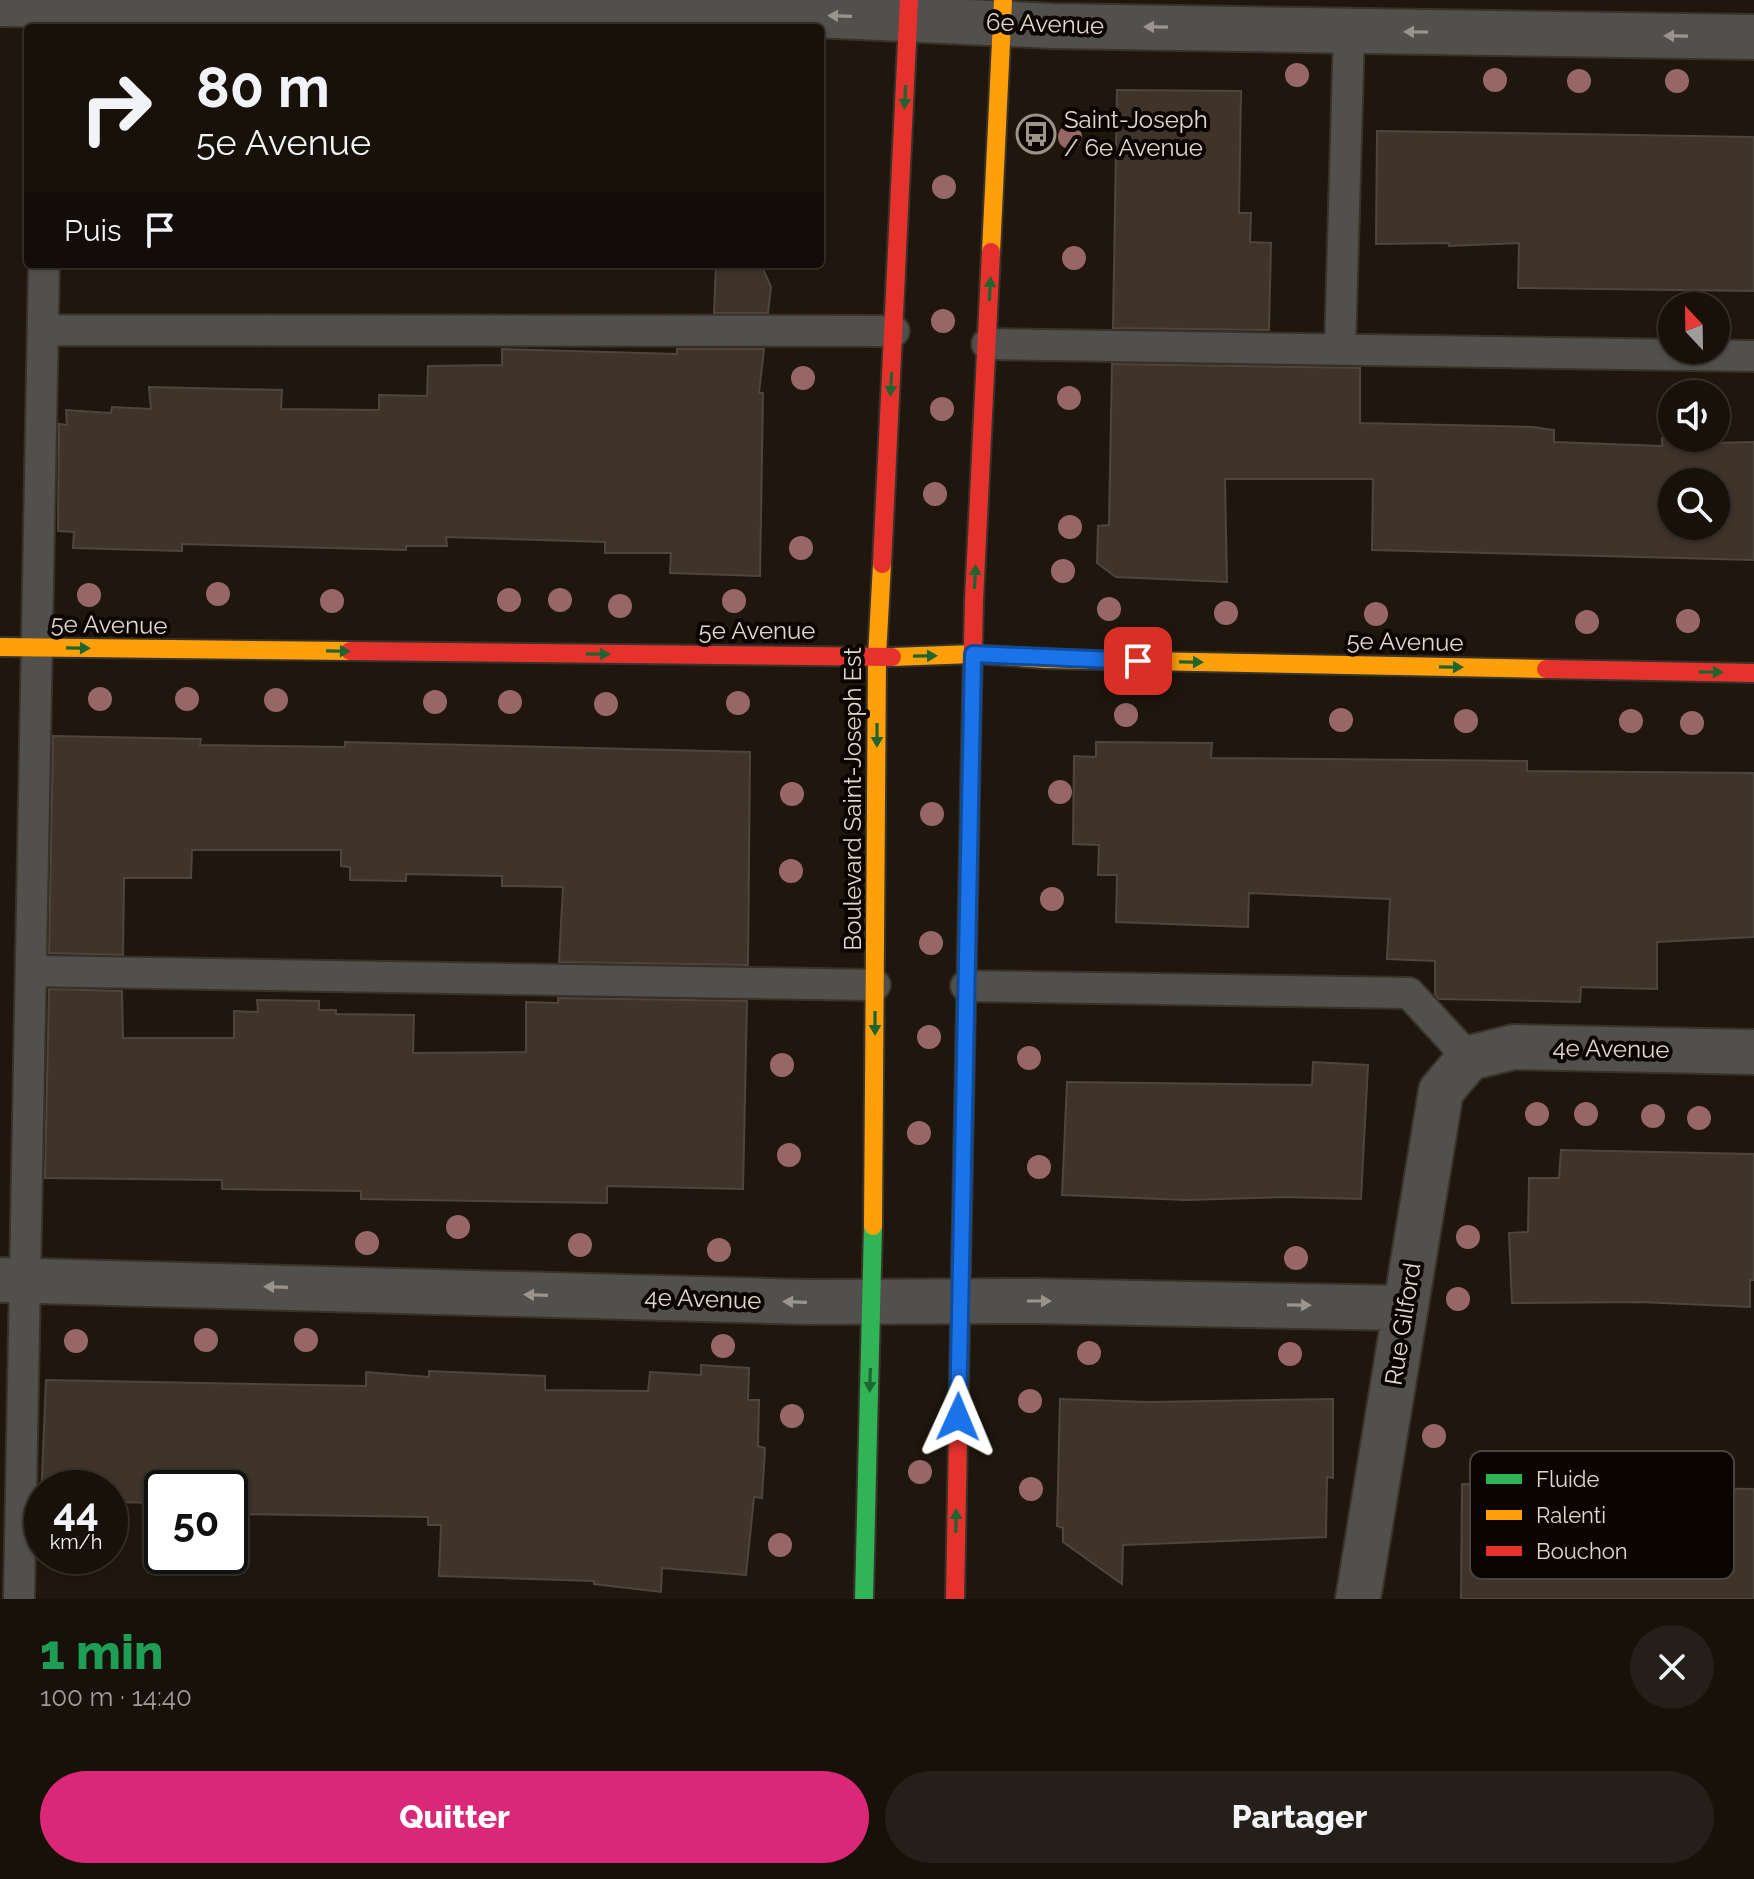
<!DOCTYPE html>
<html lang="fr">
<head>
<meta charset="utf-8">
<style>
	body { margin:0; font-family:Raleway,sans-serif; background:#241f18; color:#f1f3f6; height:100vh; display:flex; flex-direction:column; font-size:30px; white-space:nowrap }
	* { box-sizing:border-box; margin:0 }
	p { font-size:26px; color:#9e9d9c }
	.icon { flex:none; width:44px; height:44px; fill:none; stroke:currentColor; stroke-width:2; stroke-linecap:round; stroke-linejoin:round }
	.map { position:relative; height:1599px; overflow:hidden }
	.side { display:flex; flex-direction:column; background:#17110a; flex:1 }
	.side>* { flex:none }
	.top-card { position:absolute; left:24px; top:24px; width:800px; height:244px; border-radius:8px; box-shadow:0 2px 6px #0004,0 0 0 2px #36312b; background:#17110a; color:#f1f3f6; overflow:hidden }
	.needle { width:52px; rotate:338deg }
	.fabs { position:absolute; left:1658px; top:292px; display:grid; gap:16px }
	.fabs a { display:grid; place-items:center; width:72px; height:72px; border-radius:50%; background:#17110a; box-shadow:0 2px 6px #0004,0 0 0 2px #36312b; font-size:40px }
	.speed { position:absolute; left:24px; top:1470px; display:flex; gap:16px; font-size:40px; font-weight:700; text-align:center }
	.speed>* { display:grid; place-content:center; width:104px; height:104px; border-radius:50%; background:#17110a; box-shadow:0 2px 6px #0004,0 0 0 2px #36312b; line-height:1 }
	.speed small { font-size:20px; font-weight:400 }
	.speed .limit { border:4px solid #111; border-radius:12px; background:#fff; color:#111 }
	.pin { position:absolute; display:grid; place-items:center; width:68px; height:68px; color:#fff; margin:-34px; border-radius:16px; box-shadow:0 4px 12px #0006 }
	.me { position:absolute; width:88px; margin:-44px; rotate:1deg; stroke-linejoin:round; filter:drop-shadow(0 0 6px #0008) }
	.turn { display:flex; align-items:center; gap:28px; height:168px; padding:0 40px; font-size:36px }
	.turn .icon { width:104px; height:104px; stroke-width:2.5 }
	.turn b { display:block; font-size:56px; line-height:68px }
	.then { display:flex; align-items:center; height:76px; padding:0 40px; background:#0003; gap:16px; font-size:30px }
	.round { display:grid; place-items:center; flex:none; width:84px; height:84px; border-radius:42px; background:#241f18 }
	.head { display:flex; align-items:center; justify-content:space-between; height:136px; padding:0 40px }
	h1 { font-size:48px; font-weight:800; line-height:60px; color:#1e9e55 }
	.action { display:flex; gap:16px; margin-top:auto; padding:16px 40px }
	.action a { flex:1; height:92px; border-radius:48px; background:#db2777; color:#fff; font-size:32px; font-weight:800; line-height:92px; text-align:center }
	.action a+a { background:#241f18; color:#f1f3f6 }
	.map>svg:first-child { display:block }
</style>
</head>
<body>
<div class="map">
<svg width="1754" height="1599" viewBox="0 0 1754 1599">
	<rect width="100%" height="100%" fill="#1f170d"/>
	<path fill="#3f332a" stroke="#4e453f" stroke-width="2" fill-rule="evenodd" d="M1117 90 1241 91 1239 213H1251L1250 242 1271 243 1269 330 1113 328Z
		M1377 131 1754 137V291L1518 288 1519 243 1449 246V243L1376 244Z
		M716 264H761L771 287 768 313H714Z
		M502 349 677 354V349H764L759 393H763L760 576 670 573 671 553H605V542L446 537 447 546H406V550L182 544V551L73 548 74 532 58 531 59 424 67 425 66 410 111 413 112 407 151 409 149 387 282 390 281 409 379 410V395L427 396 428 366 502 365Z
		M1112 364 1360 368V423L1533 427 1554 430V442L1662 446V438H1712L1711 443 1754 442V560L1372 550 1373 479H1225L1227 582 1116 577 1097 563 1098 526 1109 525ZM1672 482H1716V526H1672Z
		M53 736 201 739 200 745 345 747V742L750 752 748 965 559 962 563 887 502 886V876L406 874V881L350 880V867L341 866V850H192L191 878H124L123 955 49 953Z
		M1096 742 1212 743 1211 758 1527 761V771L1754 773V937L1657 942V989L1581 987 1580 1002 1439 999 1435 994V961L1387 959 1390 899 1249 893 1248 927 1116 922 1117 875H1098L1099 845 1073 844 1074 756 1096 757Z
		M49 989 122 991 123 1038H234V1011L258 1012 257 1000 319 1001V1010H336V1014L414 1015 413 1053 526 1052V1002L558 1003V998L747 1001 743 1189 607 1186V1203L361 1199V1191L222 1189V1180L45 1178Z
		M1313 1062 1368 1065 1361 1199 1285 1197 1186 1200 1062 1195 1067 1082 1312 1085Z
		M1561 1150 1754 1154V1280H1750V1307L1640 1302 1512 1303 1509 1233 1528 1232 1529 1178H1559Z
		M701 1365 749 1368 748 1400H759L758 1446 765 1448 762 1498 754 1497 746 1575 662 1568 661 1592 594 1584V1581L439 1576 441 1525H428V1517L230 1514V1488H162V1503L110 1502V1488H42L41 1500 46 1380 366 1386V1372L429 1377V1371L545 1376V1390L648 1391 650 1372 701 1375Z
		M1060 1399 1149 1402 1333 1399V1478L1327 1477 1326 1537 1123 1545 1122 1584 1063 1542V1528L1057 1526Z
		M1462 1484 1754 1489V1599H1461Z"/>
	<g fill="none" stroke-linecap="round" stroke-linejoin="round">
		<g stroke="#383229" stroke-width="34">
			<path id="lane" d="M43 330 894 331
				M987 344 1754 356
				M1340 350 1349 31
				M31 971 875 985
				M966 986 1409 993 1469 1058
				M19 1599 44 264"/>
		</g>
		<g stroke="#383229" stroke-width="48">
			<path id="street" d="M0 4 838 16 1053 26 1754 37
				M0 1280 808 1302 1033 1301 1405 1308
				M1358 1599 1441 1091 1469 1058 1514 1047 1754 1052"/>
		</g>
		<g stroke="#383229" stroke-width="22">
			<path id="fast" d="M864 1599 873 1226"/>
		</g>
		<g stroke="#383229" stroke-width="22">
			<path id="slow" d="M991 252 1003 0
				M0 647 350 651
				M892 657 973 654 1046 659 1546 669
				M964 1109 971 741
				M873 1226 877 657 882 564"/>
		</g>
		<g stroke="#383229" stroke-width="22">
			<path id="jam" d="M882 564 909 0
				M350 651 892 657
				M1546 669 1754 673
				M971 741 974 600 991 252
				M955 1599 964 1109"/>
		</g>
		<use href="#lane" stroke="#52504c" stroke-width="30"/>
		<use href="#street" stroke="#52504c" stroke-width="44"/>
		<use href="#fast" stroke="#30b455" stroke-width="18"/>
		<use href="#slow" stroke="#ff9f0a" stroke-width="18"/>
		<use href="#jam" stroke="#e5322d" stroke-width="18"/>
	</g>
	<g fill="#976768">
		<circle cx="1297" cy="75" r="12"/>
		<circle cx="1495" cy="80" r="12"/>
		<circle cx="1579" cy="81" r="12"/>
		<circle cx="1677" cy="81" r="12"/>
		<circle cx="1070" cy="137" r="12"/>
		<circle cx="944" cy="187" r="12"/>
		<circle cx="1074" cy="258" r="12"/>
		<circle cx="943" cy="321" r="12"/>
		<circle cx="803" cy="378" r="12"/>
		<circle cx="1069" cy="398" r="12"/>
		<circle cx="942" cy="409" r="12"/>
		<circle cx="935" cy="494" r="12"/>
		<circle cx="1070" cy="527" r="12"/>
		<circle cx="801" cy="548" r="12"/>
		<circle cx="1063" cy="571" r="12"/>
		<circle cx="218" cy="594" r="12"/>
		<circle cx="89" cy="595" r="12"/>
		<circle cx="509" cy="600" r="12"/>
		<circle cx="560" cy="600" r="12"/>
		<circle cx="332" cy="601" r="12"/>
		<circle cx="734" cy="601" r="12"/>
		<circle cx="620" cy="606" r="12"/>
		<circle cx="1109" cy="609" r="12"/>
		<circle cx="1226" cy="613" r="12"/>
		<circle cx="1376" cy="614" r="12"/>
		<circle cx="1688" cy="621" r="12"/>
		<circle cx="1587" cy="622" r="12"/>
		<circle cx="100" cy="699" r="12"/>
		<circle cx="187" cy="699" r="12"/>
		<circle cx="276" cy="700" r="12"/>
		<circle cx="435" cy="702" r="12"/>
		<circle cx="510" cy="702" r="12"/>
		<circle cx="738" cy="703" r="12"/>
		<circle cx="606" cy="704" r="12"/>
		<circle cx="1126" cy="715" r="12"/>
		<circle cx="1341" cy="720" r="12"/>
		<circle cx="1466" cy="721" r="12"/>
		<circle cx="1631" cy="721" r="12"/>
		<circle cx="1692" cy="723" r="12"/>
		<circle cx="1060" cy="792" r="12"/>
		<circle cx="792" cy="794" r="12"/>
		<circle cx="932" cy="814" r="12"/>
		<circle cx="791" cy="871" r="12"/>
		<circle cx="1052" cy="899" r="12"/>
		<circle cx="931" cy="943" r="12"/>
		<circle cx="929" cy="1037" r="12"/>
		<circle cx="1029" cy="1058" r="12"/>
		<circle cx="782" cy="1065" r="12"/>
		<circle cx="1537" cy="1114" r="12"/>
		<circle cx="1586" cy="1114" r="12"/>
		<circle cx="1653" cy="1116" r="12"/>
		<circle cx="1699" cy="1118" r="12"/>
		<circle cx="919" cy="1133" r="12"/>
		<circle cx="789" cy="1155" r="12"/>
		<circle cx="1039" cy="1167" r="12"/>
		<circle cx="458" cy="1227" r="12"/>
		<circle cx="1468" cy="1237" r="12"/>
		<circle cx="367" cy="1243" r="12"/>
		<circle cx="580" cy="1245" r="12"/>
		<circle cx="719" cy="1250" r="12"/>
		<circle cx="1296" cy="1258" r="12"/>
		<circle cx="1458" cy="1299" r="12"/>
		<circle cx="206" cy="1340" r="12"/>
		<circle cx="306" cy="1340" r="12"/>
		<circle cx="76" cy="1341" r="12"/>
		<circle cx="723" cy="1346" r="12"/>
		<circle cx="1089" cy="1353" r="12"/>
		<circle cx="1290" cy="1354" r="12"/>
		<circle cx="1030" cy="1401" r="12"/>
		<circle cx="792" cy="1416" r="12"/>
		<circle cx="1434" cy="1436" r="12"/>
		<circle cx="920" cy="1472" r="12"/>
		<circle cx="1031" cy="1489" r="12"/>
		<circle cx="780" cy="1545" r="12"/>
	</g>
	<defs><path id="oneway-solid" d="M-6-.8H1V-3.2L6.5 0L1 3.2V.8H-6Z" transform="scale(2)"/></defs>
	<g fill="#9a948c">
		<use href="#oneway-solid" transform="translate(840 16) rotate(-178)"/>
		<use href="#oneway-solid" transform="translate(1156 27) rotate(-179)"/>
		<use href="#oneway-solid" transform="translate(1416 32) rotate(-179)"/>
		<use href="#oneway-solid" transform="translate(1676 36) rotate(-179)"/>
		<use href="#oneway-solid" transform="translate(276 1287) rotate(-178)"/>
		<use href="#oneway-solid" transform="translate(536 1295) rotate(-178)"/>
		<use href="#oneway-solid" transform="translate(1039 1301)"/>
		<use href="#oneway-solid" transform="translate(795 1302) rotate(-178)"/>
		<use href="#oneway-solid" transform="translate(1299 1305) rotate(1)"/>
	</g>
	<g fill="#1f652f">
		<use href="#oneway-solid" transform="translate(905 97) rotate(93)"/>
		<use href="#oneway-solid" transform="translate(990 289) rotate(-87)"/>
		<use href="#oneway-solid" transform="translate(891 384) rotate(93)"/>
		<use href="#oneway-solid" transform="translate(975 577) rotate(-87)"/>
		<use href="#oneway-solid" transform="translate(78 648) rotate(1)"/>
		<use href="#oneway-solid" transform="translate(338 651) rotate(1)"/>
		<use href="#oneway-solid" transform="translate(598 654) rotate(1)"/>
		<use href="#oneway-solid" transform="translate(925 656) rotate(-1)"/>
		<use href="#oneway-solid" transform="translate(1191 662) rotate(1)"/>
		<use href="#oneway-solid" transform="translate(1451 667) rotate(1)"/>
		<use href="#oneway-solid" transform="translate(1711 672) rotate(1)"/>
		<use href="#oneway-solid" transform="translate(877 735) rotate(90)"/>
		<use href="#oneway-solid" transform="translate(875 1023) rotate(90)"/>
		<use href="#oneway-solid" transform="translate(870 1380) rotate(92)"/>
		<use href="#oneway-solid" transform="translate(956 1521) rotate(-89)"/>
	</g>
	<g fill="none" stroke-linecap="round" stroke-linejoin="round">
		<g stroke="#114b97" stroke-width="20">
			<path id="route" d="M958 1417 973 654 1138 661"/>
		</g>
		<use href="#route" stroke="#1a73e8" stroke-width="14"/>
	</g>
	<defs>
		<g id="bus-ring" transform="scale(2)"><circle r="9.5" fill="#0a0501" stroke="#9d9489" stroke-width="1.5"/><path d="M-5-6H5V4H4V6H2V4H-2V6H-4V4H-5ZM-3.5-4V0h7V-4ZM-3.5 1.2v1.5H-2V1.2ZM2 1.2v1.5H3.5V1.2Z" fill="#9d9489"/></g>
	</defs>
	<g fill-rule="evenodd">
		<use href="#bus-ring" x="1036" y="134"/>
	</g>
	<g text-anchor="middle" stroke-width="8" stroke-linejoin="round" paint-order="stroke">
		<g font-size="24" fill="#e1d7cc" stroke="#0a0501">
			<text transform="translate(1045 24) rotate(2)" y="8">6e Avenue</text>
			<text transform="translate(109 625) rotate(1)" y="8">5e Avenue</text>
			<text x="757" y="639">5e Avenue</text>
			<text transform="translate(1405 642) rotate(1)" y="8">5e Avenue</text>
			<text transform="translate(853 799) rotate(-90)" y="8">Boulevard Saint-Joseph Est</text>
			<text transform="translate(1611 1049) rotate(1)" y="8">4e Avenue</text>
			<text transform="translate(703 1299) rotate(2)" y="8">4e Avenue</text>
			<text transform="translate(1403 1324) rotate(-81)" y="8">Rue Gilford</text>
		</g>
		<g font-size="24" fill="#e1d7cc" stroke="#0a0501" text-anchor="start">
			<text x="1064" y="128">Saint-Joseph<tspan x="1064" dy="28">/ 6e Avenue</tspan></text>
		</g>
	</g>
	<rect x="1470" y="1451" width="264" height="128" rx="12" fill="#0a0501" stroke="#4a443e" stroke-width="2"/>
	<rect x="1486" y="1474" width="36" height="10" fill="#30b455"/>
	<rect x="1486" y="1510" width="36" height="10" fill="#ff9f0a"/>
	<rect x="1486" y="1546" width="36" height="10" fill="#e5322d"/>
	<g font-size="22" fill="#e1d7cc">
		<text x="1536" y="1487">Fluide</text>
		<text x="1536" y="1523">Ralenti</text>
		<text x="1536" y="1559">Bouchon</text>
	</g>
</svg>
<div class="fabs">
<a><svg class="needle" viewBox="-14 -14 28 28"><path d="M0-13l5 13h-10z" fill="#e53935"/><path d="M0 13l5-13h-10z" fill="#9e9d9c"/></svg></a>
<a><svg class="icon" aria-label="sound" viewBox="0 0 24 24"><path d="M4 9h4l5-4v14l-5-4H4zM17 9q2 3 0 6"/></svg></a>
<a><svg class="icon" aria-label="search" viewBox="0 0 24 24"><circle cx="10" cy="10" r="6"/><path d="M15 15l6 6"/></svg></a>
</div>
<div class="speed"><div>44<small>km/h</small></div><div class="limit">50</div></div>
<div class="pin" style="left:1138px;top:661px;background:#d93025"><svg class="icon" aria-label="arrive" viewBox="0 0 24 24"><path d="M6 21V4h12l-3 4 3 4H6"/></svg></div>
<svg class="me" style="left:958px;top:1417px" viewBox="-20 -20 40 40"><path d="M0-17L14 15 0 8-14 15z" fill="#1a73e8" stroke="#fff" stroke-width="4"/></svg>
<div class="top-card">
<div class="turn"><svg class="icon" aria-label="right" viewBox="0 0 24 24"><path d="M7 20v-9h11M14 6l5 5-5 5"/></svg><div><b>80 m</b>5e Avenue</div></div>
<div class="then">Puis<svg class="icon" aria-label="arrive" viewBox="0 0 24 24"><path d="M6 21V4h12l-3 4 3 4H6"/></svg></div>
</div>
</div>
<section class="side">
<div class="head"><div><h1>1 min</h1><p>100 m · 14:40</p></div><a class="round"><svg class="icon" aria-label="close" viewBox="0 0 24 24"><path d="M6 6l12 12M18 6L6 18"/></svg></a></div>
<div class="action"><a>Quitter</a><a>Partager</a></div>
</section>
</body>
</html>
